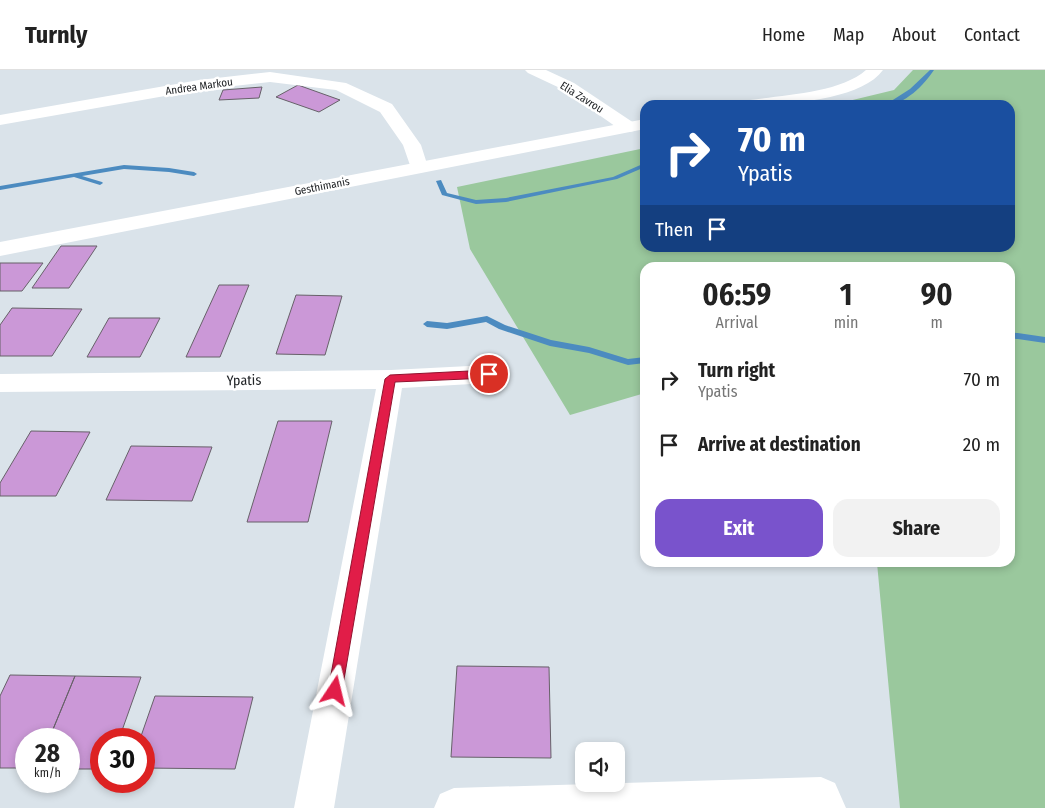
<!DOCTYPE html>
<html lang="en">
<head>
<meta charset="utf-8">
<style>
	body { margin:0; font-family:"Fira Sans Condensed",sans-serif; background:#f2f2f2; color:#222; height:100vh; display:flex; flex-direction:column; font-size:19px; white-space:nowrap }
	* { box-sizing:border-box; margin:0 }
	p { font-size:16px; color:#767676 }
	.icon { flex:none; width:28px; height:28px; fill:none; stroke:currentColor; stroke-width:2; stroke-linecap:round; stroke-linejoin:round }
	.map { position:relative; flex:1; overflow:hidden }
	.sheet { position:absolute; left:640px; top:192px; width:375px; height:305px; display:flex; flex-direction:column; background:#fff; border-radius:15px; box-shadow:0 2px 8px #0003 }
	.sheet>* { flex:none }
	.top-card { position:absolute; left:640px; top:30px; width:375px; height:152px; border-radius:15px; box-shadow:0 2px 8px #0003; background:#1a4fa0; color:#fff; overflow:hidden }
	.tools { position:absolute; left:575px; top:672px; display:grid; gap:10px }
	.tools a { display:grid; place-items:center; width:50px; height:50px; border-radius:10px; background:#fff; box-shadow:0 2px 8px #0003; font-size:25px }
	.speed { position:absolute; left:15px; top:658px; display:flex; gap:10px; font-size:25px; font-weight:700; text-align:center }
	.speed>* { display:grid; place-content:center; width:65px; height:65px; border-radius:50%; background:#fff; box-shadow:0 2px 8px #0003; line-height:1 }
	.speed small { font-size:12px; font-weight:400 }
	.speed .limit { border:8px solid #d22; background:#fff; color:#111 }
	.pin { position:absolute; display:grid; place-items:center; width:42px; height:42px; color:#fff; margin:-21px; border:2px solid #fff; border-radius:50%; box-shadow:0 1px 5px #0007 }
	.me { position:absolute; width:55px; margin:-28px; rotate:10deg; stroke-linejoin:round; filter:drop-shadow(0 0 4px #0008) }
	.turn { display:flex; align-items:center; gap:18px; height:105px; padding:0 15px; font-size:22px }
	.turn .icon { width:65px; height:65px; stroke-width:2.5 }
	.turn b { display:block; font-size:35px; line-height:42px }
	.then { display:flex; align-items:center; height:48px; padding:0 15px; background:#0003; gap:10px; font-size:19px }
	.eta { display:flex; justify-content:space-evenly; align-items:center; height:85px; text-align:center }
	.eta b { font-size:30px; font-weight:700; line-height:35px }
	.primary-button { display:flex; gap:10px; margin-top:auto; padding:10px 15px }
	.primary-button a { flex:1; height:58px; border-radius:15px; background:#7953cc; color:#fff; font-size:20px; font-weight:700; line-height:58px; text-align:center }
	.primary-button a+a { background:#f2f2f2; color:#222 }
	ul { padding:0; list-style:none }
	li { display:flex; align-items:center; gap:15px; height:65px; padding:0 15px }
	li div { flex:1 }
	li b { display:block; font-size:19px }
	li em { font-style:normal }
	header { display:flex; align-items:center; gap:30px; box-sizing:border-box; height:70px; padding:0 25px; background:#fff; border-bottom:1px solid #e0e0e0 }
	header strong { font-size:24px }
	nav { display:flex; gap:28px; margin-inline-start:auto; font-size:18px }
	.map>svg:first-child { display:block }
</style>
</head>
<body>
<header>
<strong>Turnly</strong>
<nav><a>Home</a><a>Map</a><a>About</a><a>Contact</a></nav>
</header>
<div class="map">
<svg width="1045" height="738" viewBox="0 0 1045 738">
	<rect width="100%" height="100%" fill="#dae3ea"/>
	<path fill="#9ac89d" d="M913 0H1045V738H900L877 493 1010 492V198H645V323L570 345 470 179 457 117 645 78V178H1010V35H832L894 20Z"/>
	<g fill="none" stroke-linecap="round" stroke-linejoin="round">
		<path fill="#4c8bc0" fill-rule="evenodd" d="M930 0H934C924 15 905 35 885 35L910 19Z
			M645 93V97L617 109 506 132 476 134 442 125 436 111 441 110 447 123 476 130 506 128 613 107Z
			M124 95 169 98 194 102 197 104 194 106 169 102 124 99 82 106 102 112 103 113 100 115 74 107 0 120V116Z
			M487 246 505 255 551 270 589 277 628 289 645 287V293L628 295 589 283 550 276 499 259 486 252 447 259 427 257 423 254 427 251 447 253Z
			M1010 262 1045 267V273L1010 268Z"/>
	</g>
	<path fill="#cb98d7" stroke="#676169" d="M298 15 340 30 319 42 276 27Z
		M262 17 259 28 219 30 223 20Z
		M61 176H97L69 218H32Z
		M0 193H43L22 221H0Z
		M219 215H249L220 287H186Z
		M296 225 342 226 325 285 276 284Z
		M12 238 82 239 52 286H0V255Z
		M109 248H160L140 287H87Z
		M278 351H332L308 452H247Z
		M31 361 90 362 56 426H0V413Z
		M131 376 212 377 192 431 106 430Z
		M457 596 549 597 551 688 451 687Z
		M10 605 75 606 49 669H26V698H0V626Z
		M75 606 141 607 119 669H101V699H69V669H49Z
		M155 626 253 627 235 699 144 698V669H140Z"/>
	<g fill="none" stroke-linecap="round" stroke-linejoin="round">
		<path fill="#fff" fill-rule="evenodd" d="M525 0H546L574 13 634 53 637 57 634 61 628 62 622 61 562 19 528 3Z
			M270 2 346 13 392 34 421 75 428 97 426 101 419 103 412 101 403 75 380 42 336 20 270 12 199 20 0 55V45L199 10Z
			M489 295 498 297 502 304 498 311 489 313 402 318 334 738H294L376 319 0 322V304L391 300Z
			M821 707 835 713 846 738H434L440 724 454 718Z"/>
		<path fill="#fff" fill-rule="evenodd" d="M866 0H883C860 32 778 35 742 35L744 31 750 30C784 25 840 23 866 0Z
			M645 49V59L0 186V172Z"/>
	</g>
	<path fill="#e11d48" stroke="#92132f" d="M489 300 494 304 489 308 395 312 342 621 340 626 335 628 330 626 328 621 385 309 390 305Z"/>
	<g text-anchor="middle" stroke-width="5" stroke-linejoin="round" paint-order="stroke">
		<g font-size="11" fill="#202326" stroke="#fff">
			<text transform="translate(199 16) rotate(-8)" y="4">Andrea Markou</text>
			<text transform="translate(582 27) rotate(32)" y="4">Elia Zavrou</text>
			<text transform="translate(322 116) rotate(-11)" y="4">Gesthimanis</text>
		</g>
		<g font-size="14" fill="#202326" stroke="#fff">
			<text transform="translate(244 310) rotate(-1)" y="5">Ypatis</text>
		</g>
	</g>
</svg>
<div class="tools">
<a><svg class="icon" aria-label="sound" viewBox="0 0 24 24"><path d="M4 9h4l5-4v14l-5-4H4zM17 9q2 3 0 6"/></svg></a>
</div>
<div class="speed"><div>28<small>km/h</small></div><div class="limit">30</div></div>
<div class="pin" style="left:489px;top:304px;background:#d93025"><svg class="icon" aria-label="arrive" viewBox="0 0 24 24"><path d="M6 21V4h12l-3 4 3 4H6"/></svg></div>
<svg class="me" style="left:335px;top:621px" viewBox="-20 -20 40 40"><path d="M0-17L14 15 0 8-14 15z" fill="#e11d48" stroke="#fff" stroke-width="4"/></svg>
<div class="top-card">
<div class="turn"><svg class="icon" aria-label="right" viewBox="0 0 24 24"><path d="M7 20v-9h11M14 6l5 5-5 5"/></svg><div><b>70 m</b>Ypatis</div></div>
<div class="then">Then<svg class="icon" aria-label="arrive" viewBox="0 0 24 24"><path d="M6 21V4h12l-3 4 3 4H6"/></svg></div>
</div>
<section class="sheet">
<div class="eta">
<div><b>06:59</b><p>Arrival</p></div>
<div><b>1</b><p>min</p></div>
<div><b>90</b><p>m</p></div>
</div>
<ul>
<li><svg class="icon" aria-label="right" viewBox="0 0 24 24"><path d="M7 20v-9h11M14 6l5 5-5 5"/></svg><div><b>Turn right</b><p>Ypatis</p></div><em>70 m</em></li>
<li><svg class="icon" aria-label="arrive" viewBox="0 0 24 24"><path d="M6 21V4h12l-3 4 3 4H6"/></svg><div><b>Arrive at destination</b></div><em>20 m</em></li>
</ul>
<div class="primary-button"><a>Exit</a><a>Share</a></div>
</section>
</div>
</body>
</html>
